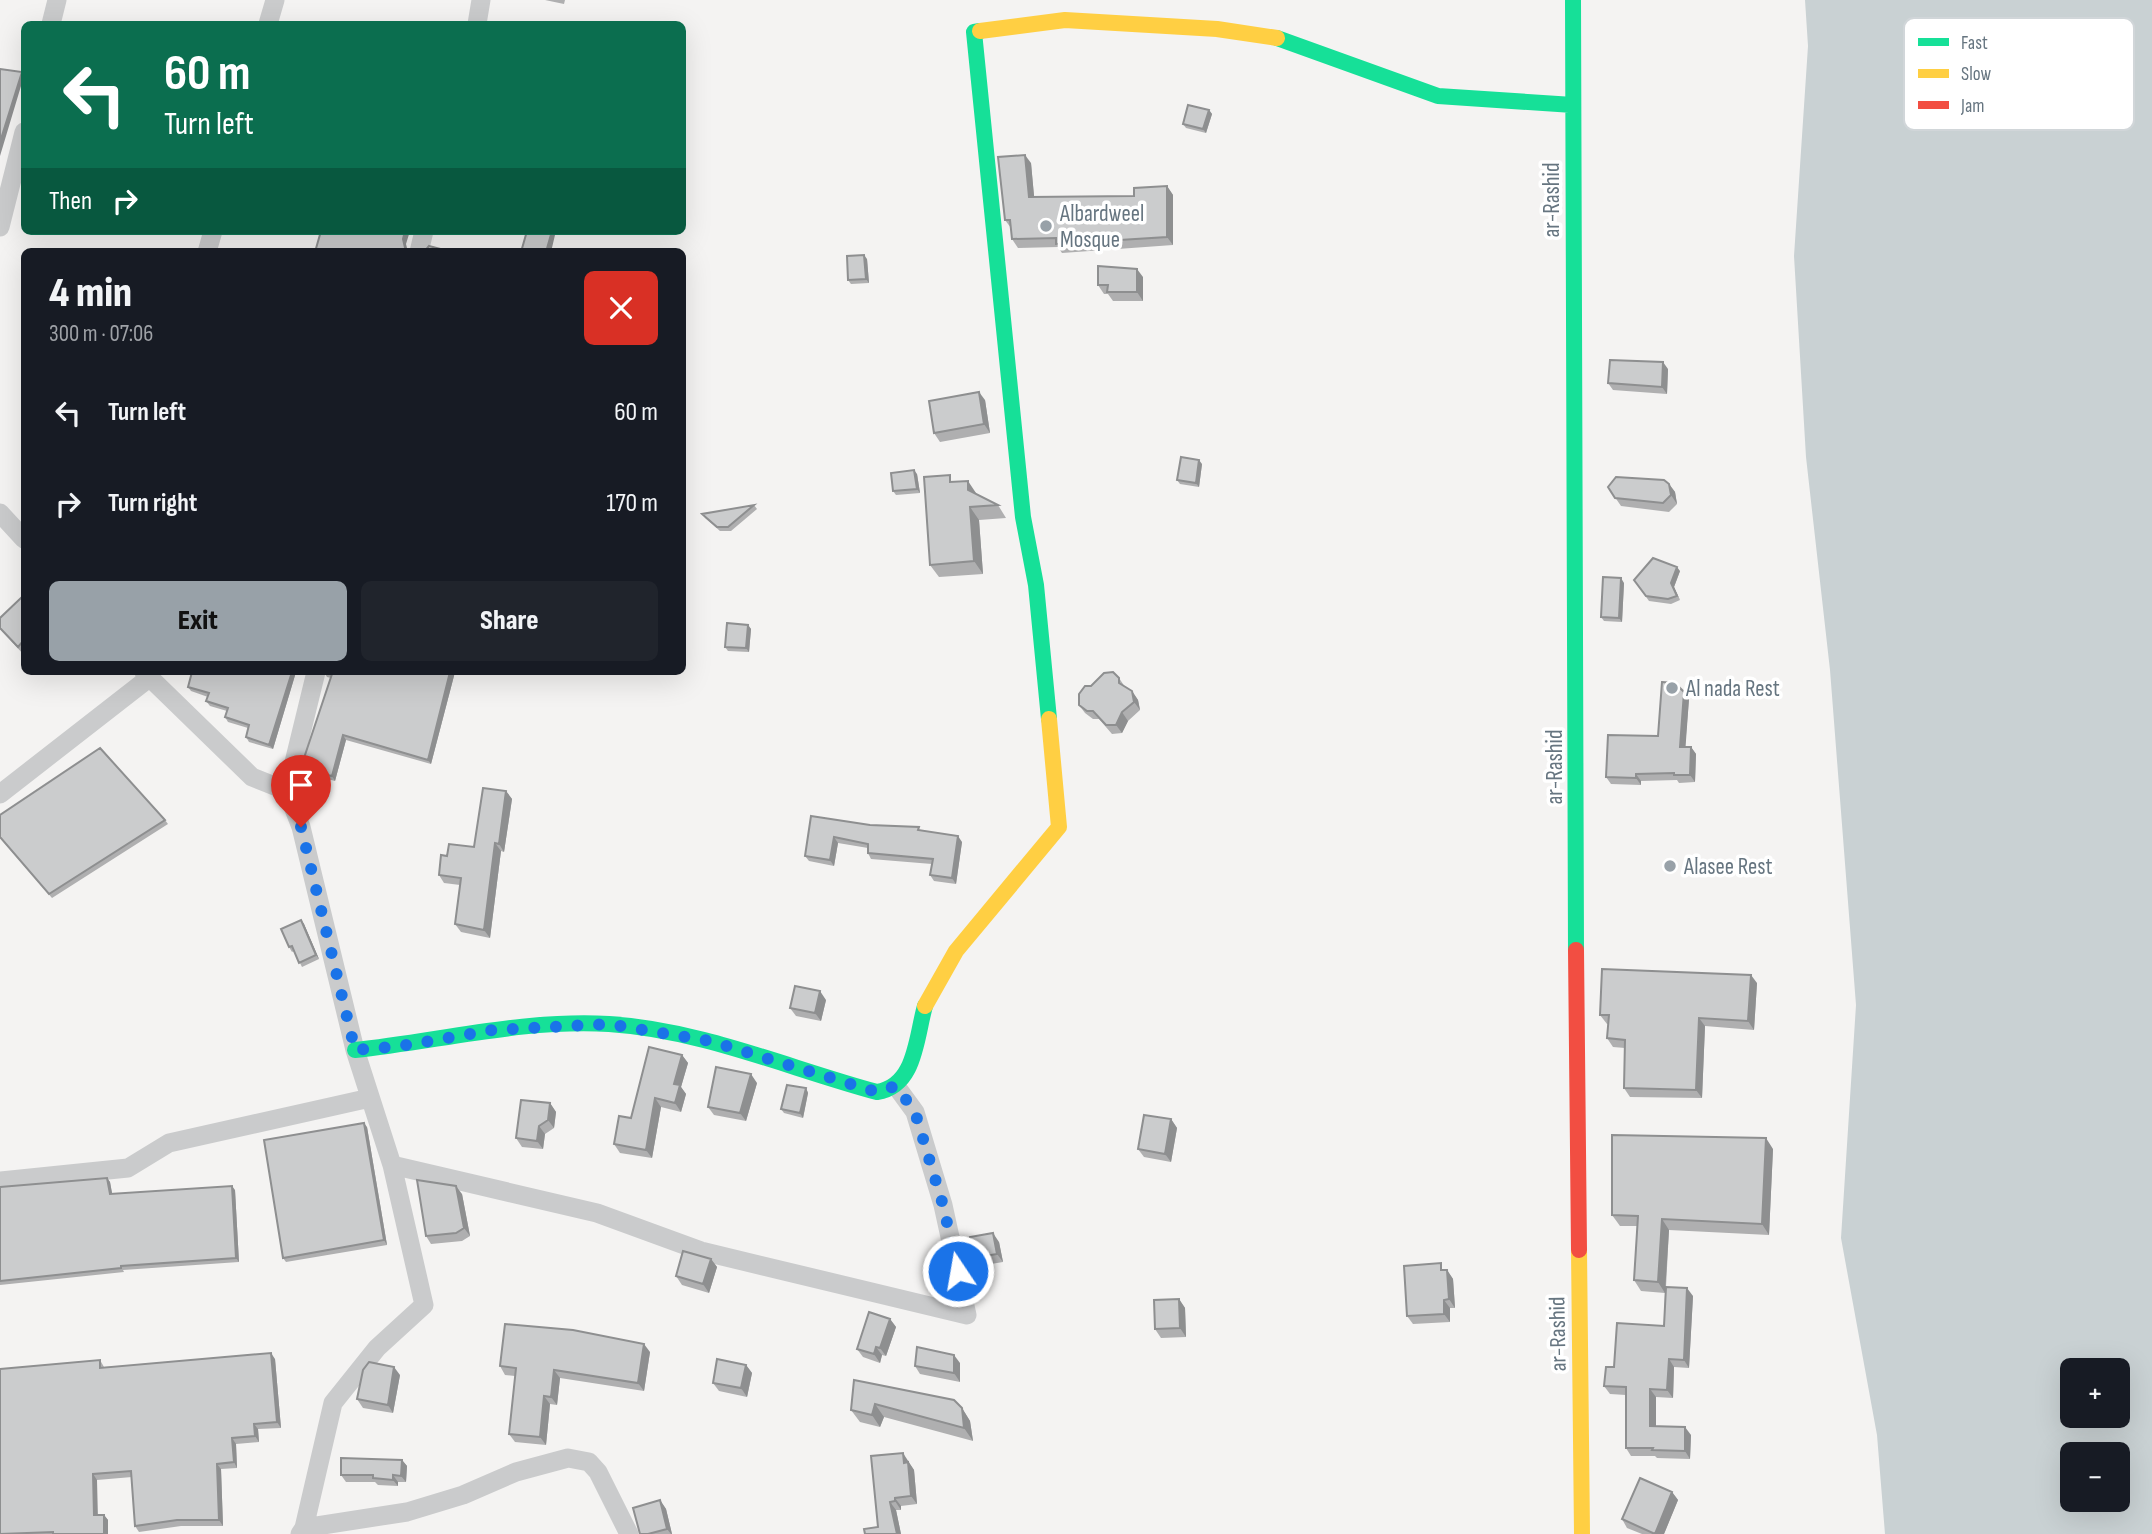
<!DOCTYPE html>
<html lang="en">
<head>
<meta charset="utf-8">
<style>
	body { margin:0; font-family:"Sofia Sans Condensed",sans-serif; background:#20242c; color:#f1f3f6; height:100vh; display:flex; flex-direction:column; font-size:26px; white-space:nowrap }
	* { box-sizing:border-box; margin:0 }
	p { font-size:23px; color:#9ea1a6 }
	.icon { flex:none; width:38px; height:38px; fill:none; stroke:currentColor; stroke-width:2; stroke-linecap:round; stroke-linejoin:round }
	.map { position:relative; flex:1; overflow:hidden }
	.panel { position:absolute; left:21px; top:248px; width:665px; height:427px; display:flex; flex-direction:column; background:#171b24; border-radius:10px; box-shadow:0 7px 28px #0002 }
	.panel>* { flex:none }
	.hud { position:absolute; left:21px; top:21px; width:665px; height:214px; border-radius:10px; box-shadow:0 7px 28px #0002; background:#0b6e4f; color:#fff; overflow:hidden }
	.controls { position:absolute; left:2060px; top:1358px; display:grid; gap:14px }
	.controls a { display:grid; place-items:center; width:70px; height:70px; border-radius:10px; background:#171b24; box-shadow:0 7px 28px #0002; font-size:35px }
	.pin { position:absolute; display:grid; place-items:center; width:60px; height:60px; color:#fff; margin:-72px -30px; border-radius:50% 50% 50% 0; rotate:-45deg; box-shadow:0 0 7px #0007 }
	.pin .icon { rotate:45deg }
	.me { position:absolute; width:77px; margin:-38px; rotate:348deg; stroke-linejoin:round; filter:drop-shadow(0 0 5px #0008) }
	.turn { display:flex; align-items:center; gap:24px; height:147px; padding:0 28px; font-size:32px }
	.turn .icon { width:91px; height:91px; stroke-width:2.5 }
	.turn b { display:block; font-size:49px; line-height:60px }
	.then { display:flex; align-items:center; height:66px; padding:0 28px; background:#0003; gap:14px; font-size:26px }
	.round { display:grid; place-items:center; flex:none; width:74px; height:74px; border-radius:10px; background:#20242c }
	.headline { display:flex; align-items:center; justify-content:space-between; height:119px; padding:0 28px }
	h1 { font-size:42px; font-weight:800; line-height:52px }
	.button { display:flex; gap:14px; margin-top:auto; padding:14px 28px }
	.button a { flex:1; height:80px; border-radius:10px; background:#98a1a8; color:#111; font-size:28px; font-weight:800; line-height:80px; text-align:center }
	.button a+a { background:#20242c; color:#f1f3f6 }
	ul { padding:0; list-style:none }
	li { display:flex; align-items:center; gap:21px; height:91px; padding:0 28px }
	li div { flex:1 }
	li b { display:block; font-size:26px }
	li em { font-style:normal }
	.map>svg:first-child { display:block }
</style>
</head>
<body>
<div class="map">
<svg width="2152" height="1534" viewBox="0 0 2152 1534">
	<rect width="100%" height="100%" fill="#f4f3f2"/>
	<path fill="#c9d1d3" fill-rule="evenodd" d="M1805 0H2152V1534H1885L1877 1435 1841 1238 1856 1005 1830 670 1806 457 1794 256 1808 46ZM2072 1370H2118V1416H2072ZM2072 1454H2118V1500H2072Z"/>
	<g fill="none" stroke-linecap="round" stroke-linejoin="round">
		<path stroke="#cacbcc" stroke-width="19" d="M51 24 57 0
			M268 24 275 0
			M477 24 481 0
			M0 227 24 132
			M207 252 213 231
			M419 252 424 231
			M0 513 24 539
			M144 672 252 777 287 791 301 827 355 1050 392 1165 424 1305 377 1348 333 1403 304 1528
			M287 791 316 672
			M0 794 149 678
			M392 1165 597 1213 701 1251 967 1315 943 1205 915 1112 896 1086
			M0 1181 128 1168 169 1143 370 1098
			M300 1534 304 1528 407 1512 463 1495 516 1472 568 1458 589 1462 598 1472 629 1534"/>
		<path stroke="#16e098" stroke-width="16" d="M1573 0 1576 950
			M980 31 974 32 1023 517 1036 585 1049 719
			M1277 38 1438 96 1573 105
			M355 1050C439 1041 524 1019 609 1024 702 1030 788 1068 877 1092 916 1086 916 1037 925 1006"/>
		<path stroke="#ffcf43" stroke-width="16" d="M980 31 1065 20 1217 29 1277 38
			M925 1006 956 951 1059 827 1049 719
			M1579 1250 1582 1534"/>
		<path stroke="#f24e42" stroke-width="16" d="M1576 950 1579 1250"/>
	</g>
	<path fill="#afafb0" d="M545 0H565L564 4Z
		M1209 110 1212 114 1206 133 1186 128 1183 124Z
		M1031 163 1034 197 1134 196 1167 186 1173 195V245L1062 253 1058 247 1018 248 1012 239 1011 228 1005 220Z
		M867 259 869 283 851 284 848 280Z
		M1143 277V301H1113L1108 294H1104L1098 285Z
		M1668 369 1667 394 1613 390 1608 383Z
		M985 400 990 433 940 442 934 433Z
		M1202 464 1199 487 1180 484 1177 480Z
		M917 474 920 493 896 495 893 491Z
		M954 482 998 505 1006 518 979 520 983 574 939 577 930 565Z
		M1669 484 1675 492 1677 504 1669 512 1621 506 1608 487Z
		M754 505 757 509 731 531H720L705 518 702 514Z
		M1680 571 1674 587 1680 600 1671 604 1649 601 1634 580Z
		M1624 583 1622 622 1604 621 1601 617Z
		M24 595V655L0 629V618Z
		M748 625 751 629 749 652 728 651 725 647Z
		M192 672H296L273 749 249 742 246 737 248 728 228 722 225 717 227 711 210 706 206 701 208 697 191 691 188 687Z
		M324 672H455L431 764 346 740 335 781 313 775 303 761 331 678 327 677Z
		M1119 678 1125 687 1132 691 1138 700 1140 710 1128 721 1122 733 1112 734 1099 719H1093L1085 713 1079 705 1091 686Z
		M1689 699 1685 747H1691L1696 754 1695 782 1679 783 1677 780 1641 781V785L1611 784 1606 777 1658 736Z
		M506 791 512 799 504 852 501 851 490 938 461 932 455 924 460 885 444 883 439 875 447 856 474 847Z
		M811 816 870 825 921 831 962 842 956 884 934 881 930 875 932 864 871 859 868 853V848L838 843 834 866 809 861 805 856Z
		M165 820 168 824 52 898 0 838Z
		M301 920 304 924 319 959 302 967 294 951 292 952 289 947Z
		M1757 983 1754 1030 1705 1026 1702 1098 1630 1097 1624 1088 1625 1048 1613 1047 1607 1038 1608 1024H1607L1600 1015Z
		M826 1000 821 1021 796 1016 790 1008Z
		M682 1055 688 1063 681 1087 686 1094 681 1112 661 1107 652 1158 620 1153 614 1144 631 1118Z
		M757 1083 746 1121 714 1115 708 1107Z
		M806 1088 808 1093 803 1118 784 1113 781 1109Z
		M550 1103 556 1112 554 1128 545 1134 543 1149 522 1147 516 1138Z
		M1171 1119 1177 1128 1171 1162 1144 1157 1138 1149Z
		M367 1127 387 1245 286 1262 283 1258Z
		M1773 1149 1769 1235 1669 1230 1666 1287 1693 1296 1689 1368 1674 1367 1673 1398 1656 1397V1426L1691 1435 1690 1459 1657 1458 1655 1456H1631L1626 1448V1395L1610 1394 1604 1386 1614 1367 1664 1326 1665 1293 1641 1291 1634 1280 1637 1226H1620L1612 1215Z
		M107 1178 110 1182 112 1194 235 1190 239 1262 123 1270 124 1272 0 1285V1187Z
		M462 1194 470 1236 462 1241 431 1244 426 1236Z
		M999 1242 1003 1262 979 1266 973 1258Z
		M711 1259 717 1267 709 1293 682 1285 676 1276Z
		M1447 1270 1453 1279 1455 1308H1450V1322L1413 1324 1407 1316Z
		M1179 1299 1185 1308 1186 1337 1161 1338 1155 1329Z
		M890 1319 896 1327 886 1356 882 1355 880 1363 863 1357 857 1349Z
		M650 1352 644 1391 560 1378 557 1405 550 1404 546 1445 515 1442 509 1434 515 1376 505 1375 500 1366Z
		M275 1359 281 1428 258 1429 259 1442 236 1444 237 1468 221 1469 223 1526H181L139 1532 135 1526 132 1477 97 1480V1515H104L108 1520V1534H0L100 1360 104 1367Z
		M960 1363V1382L920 1374 915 1366Z
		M746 1365 752 1373 747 1397 719 1391 713 1383Z
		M400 1375 393 1413 363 1408 357 1399Z
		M854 1380 962 1408 970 1421 973 1441 884 1417 880 1427 860 1422 851 1410Z
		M402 1460 407 1466 406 1482H398V1486L378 1485 375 1482H346L341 1475Z
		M909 1461V1463L914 1470 917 1504 901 1506V1510H896L901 1534 878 1527Z
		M1672 1492 1678 1500 1664 1534H1642L1627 1528 1622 1519Z
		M660 1500 666 1509 672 1534H640Z"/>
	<path fill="#8e8f90" d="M22 72 24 76 0 156V142Z
		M1209 110 1212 114 1206 133 1203 129Z
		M1025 155 1031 163 1035 206 1029 197Z
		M1167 186 1173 195V245L1167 237Z
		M405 231H410L406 244 408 252H406L403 239Z
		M552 231 555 235 551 252H546Z
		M864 255 867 259 869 283 866 279Z
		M1137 269 1143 277V301L1137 292Z
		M1663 362 1668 369 1667 394 1662 387Z
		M979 392 985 400 990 433 984 424Z
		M1199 460 1202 464 1199 487 1196 483Z
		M914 470 917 474 920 493 917 489Z
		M968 481 976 493 977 502 968 490Z
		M1669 484 1675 492 1677 504 1671 495Z
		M970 507 979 520 983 574 974 561Z
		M1677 567 1680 571 1674 587 1680 600 1671 583Z
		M1621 578 1624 583 1622 622 1619 618Z
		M748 625 751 629 749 652 746 648Z
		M292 672H296L273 749 269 745Z
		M450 672H455L431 764 428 760Z
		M1132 691 1138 700 1140 710 1134 702Z
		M1684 692 1689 699 1685 754 1680 747Z
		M1122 712 1128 721 1122 733 1116 725Z
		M343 735 346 740 335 781 332 776Z
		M1691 747 1696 754 1695 782 1690 775Z
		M1636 774 1641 781V785L1636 778Z
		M506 791 512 799 504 852 499 844Z
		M958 836 962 842 956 884 952 878Z
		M834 837 838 843 834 866 830 860Z
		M495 843 501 851 490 938 484 930Z
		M301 920 304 924 319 959 316 955Z
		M1751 975 1757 983 1754 1030 1748 1021Z
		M820 991 826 1000 821 1021 815 1013Z
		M1699 1018 1705 1026 1702 1098 1696 1090Z
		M682 1055 688 1063 681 1087 686 1094 681 1112 675 1103 674 1084Z
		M751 1074 757 1083 746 1121 740 1113Z
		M806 1088 808 1093 803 1118 800 1113Z
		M655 1098 661 1107 652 1158 646 1150Z
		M550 1103 556 1112 554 1128 548 1120Z
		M1171 1119 1177 1128 1171 1162 1165 1154Z
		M364 1123 367 1127 387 1245 384 1240Z
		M539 1126 545 1134 543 1149 537 1141Z
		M1766 1138 1773 1149 1769 1235 1762 1224Z
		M107 1178 110 1182 113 1198 110 1194Z
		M232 1186 235 1190 239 1262 236 1258Z
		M456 1186 462 1194 470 1236 464 1228Z
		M1662 1219 1669 1230 1665 1293 1658 1282Z
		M993 1233 999 1242 1003 1262 997 1254Z
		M711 1259 717 1267 709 1293 703 1284Z
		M1447 1270 1453 1279 1455 1308 1449 1299Z
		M1687 1288 1693 1296 1689 1368 1684 1360Z
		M1179 1299 1185 1308 1186 1337 1180 1328Z
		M1444 1300 1450 1308V1322L1444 1314Z
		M890 1319 896 1327 886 1356 880 1348Z
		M644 1344 650 1352 644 1391 638 1383Z
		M876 1347 882 1355 880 1363 874 1354Z
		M271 1353 275 1359 281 1428 277 1422Z
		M954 1355 960 1363V1382L954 1373Z
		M1669 1359 1674 1367 1673 1398 1667 1390Z
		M746 1365 752 1373 747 1397 741 1388Z
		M394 1367 400 1375 393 1413 388 1405Z
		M554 1370 560 1378 557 1405 551 1397Z
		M1650 1389 1656 1397V1434L1650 1426Z
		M544 1396 550 1404 546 1445 540 1437Z
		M875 1404 884 1417 880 1427 872 1415Z
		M962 1408 970 1421 973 1441 964 1428Z
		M254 1424 258 1429 259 1442 255 1436Z
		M1685 1427 1691 1435 1690 1459 1685 1451Z
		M232 1438 236 1444 237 1468 234 1462Z
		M903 1453 914 1470 917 1504 911 1496 904 1463Z
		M402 1460 407 1466 406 1482 401 1476Z
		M217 1464 221 1469 223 1526 219 1520Z
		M93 1474 97 1480 98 1520 94 1515Z
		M393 1475 398 1482V1486L393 1480Z
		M1672 1492 1678 1500 1664 1534H1655Z
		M895 1498 901 1506V1510L895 1501Z
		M660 1500 666 1509 672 1534H671L667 1529Z
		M890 1502 896 1510 901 1534H897Z
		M104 1515 108 1520V1534H104Z"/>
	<path fill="#cbcccd" stroke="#8e8f90" stroke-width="2" d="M0 69 22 72 0 142Z
		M1188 105 1209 110 1203 129 1183 124Z
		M1025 155 1029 197 1134 196V188L1167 186V237L1056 244V238L1012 239 1010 220H1005L998 157Z
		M321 231H405L403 239 406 252H315Z
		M527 231H552L546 252H521Z
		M429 246 452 252H424Z
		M864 255 866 279 848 280 847 256Z
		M1098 266 1137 269V292H1107L1108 285H1098Z
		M1610 360 1663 362 1662 387 1608 383Z
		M979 392 984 424 934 433 929 401Z
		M1181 457 1199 460 1196 483 1177 480Z
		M914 470 917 489 893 491 891 473Z
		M950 475V482L968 481V490L998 505 970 507 974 561 930 565 924 477Z
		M1616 477 1664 480 1669 484 1671 495 1663 503 1615 498 1608 487Z
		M754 505 728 527H717L702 514Z
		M1653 558 1677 567 1671 583 1677 596 1668 599 1646 596 1634 580Z
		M1603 577 1621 578 1619 618 1601 617Z
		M24 595V640L18 647 0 628V618Z
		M727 623 748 625 746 648 725 647Z
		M192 672H292L269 745 246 737 249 725 225 717 228 708 206 701 209 693 188 687Z
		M324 672H450L428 760 343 735 332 776 310 771 303 761 332 674Z
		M1113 672 1119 678V683L1132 691 1134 702 1122 712 1116 725H1106L1093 711H1087L1079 705V694L1085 686H1091L1104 673Z
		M1662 682 1675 683 1684 692 1680 747H1691L1690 775H1674V773L1636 774V778L1606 777 1608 735 1658 736Z
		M100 748 165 820 49 894 0 837V815Z
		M483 788 506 791 499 844 495 843 484 930 455 924 461 878 439 875 441 855 447 856 449 844 474 847Z
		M811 816 870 825 919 827 918 830 958 836 952 878 930 875 933 859 868 853V844L834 837 830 860 805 856Z
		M301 920 316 955 299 963 292 946 289 947 281 929Z
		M1602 969 1751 975 1748 1021 1699 1018 1696 1090 1624 1088 1625 1040 1607 1038 1609 1015H1600Z
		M795 986 820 991 815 1013 790 1008Z
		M649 1047 682 1055 674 1084 680 1085 675 1103 655 1098 646 1150 614 1144 619 1116 631 1118Z
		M716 1067 751 1074 740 1113 708 1107Z
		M787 1085 806 1088 800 1113 781 1109Z
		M521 1100 550 1103 548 1120 539 1126 537 1141 516 1138Z
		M1144 1115 1171 1119 1165 1154 1138 1149Z
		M364 1123 384 1240 283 1258 264 1140Z
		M1612 1135 1766 1138 1762 1224 1662 1219 1658 1282 1634 1280 1638 1216 1612 1215Z
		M107 1178 110 1194 232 1186 236 1258 121 1266V1268L0 1281V1187Z
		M417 1180 456 1186 464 1228 456 1233 426 1236Z
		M993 1233 997 1254 973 1258 970 1237Z
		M683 1251 711 1259 703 1284 676 1276Z
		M1441 1263V1270H1447L1449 1299 1444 1300V1314L1407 1316 1404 1266Z
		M1666 1287 1687 1288 1684 1360 1669 1359 1667 1390 1650 1389V1426L1685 1427V1451L1652 1450 1653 1448H1626V1387L1604 1386 1606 1367H1614L1617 1323 1664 1326Z
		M1179 1299 1180 1328 1155 1329 1154 1300Z
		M869 1312 890 1319 880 1348 876 1347 874 1354 857 1349Z
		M505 1324 573 1330 644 1344 638 1383 554 1370 551 1397 544 1396 540 1437 509 1434 516 1368 500 1366Z
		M917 1347 954 1355V1373L915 1366Z
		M271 1353 277 1422 254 1424 255 1436 232 1438 234 1462 217 1464 219 1520H177L135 1526 131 1471 93 1474 94 1515H104V1534H53V1532L0 1534V1369L100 1360V1368Z
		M717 1359 746 1365 741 1388 713 1383Z
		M369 1362 394 1367 388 1405 357 1399 363 1370Z
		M854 1380 954 1400 962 1408 964 1428 875 1404 872 1415 851 1410Z
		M903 1453 904 1463 908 1462 911 1496 895 1498V1501L890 1502 897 1534H865L864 1529 878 1527 871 1456Z
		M341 1458 402 1460 401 1476 393 1475V1480L373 1478V1475H341Z
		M1640 1478 1672 1492 1655 1534 1622 1519Z
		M660 1500 667 1529 648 1534H640L633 1508Z"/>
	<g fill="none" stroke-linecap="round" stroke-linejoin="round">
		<path stroke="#1a73e8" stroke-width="12" stroke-dasharray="0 21.6" d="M301 827 355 1050 401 1046 493 1030 608 1024 710 1041 877 1092 896 1086 915 1112 943 1205 958 1271"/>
	</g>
	<g fill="#98a1a8" stroke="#fff" stroke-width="2.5">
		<circle cx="1046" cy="226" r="7"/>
		<circle cx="1672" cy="688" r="7"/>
		<circle cx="1670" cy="866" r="7"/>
	</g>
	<g text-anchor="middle" stroke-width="7" stroke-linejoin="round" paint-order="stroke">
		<g font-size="23" fill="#667580" stroke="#fff">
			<text transform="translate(1551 200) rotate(-90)" y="8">ar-Rashid</text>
			<text transform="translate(1554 767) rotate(-90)" y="8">ar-Rashid</text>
			<text transform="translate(1557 1334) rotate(-91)" y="8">ar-Rashid</text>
		</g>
		<g font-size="23" fill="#667580" stroke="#fff" text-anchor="start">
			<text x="1060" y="221">Albardweel<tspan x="1060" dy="26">Mosque</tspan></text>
			<text x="1686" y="696">Al nada Rest</text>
			<text x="1684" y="874">Alasee Rest</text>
		</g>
	</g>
	<rect x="1904" y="18" width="230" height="112" rx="10" fill="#fff" stroke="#d1d6d9" stroke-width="2"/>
	<rect x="1918" y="38" width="31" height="8" fill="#16e098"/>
	<rect x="1918" y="69" width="31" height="9" fill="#ffcf43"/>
	<rect x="1918" y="101" width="31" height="8" fill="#f24e42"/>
	<g font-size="19" fill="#667580">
		<text x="1961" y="49">Fast</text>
		<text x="1961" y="80">Slow</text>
		<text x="1961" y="112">Jam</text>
	</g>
</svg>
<div class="controls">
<a>+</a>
<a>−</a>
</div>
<div class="pin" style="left:301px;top:827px;background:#d93025"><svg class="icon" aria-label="arrive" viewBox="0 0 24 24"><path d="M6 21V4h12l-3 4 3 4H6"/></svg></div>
<svg class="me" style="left:958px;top:1271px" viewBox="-20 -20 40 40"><circle r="17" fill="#1a73e8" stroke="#fff" stroke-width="3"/><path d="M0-11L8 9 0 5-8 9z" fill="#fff"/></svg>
<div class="hud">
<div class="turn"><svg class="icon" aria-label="left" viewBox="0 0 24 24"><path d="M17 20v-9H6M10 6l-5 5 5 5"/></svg><div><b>60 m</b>Turn left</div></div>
<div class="then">Then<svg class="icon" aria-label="right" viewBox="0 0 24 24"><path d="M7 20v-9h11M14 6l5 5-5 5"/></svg></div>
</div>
<section class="panel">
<div class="headline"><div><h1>4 min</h1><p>300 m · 07:06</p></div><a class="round" style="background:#d93025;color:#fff"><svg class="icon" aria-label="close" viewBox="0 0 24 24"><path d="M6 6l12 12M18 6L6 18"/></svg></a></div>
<ul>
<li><svg class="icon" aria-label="left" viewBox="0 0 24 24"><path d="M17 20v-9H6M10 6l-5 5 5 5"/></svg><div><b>Turn left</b></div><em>60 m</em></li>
<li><svg class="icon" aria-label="right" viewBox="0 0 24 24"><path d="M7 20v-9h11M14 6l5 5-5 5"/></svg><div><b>Turn right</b></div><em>170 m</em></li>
</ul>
<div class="button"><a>Exit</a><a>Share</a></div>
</section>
</div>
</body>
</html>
